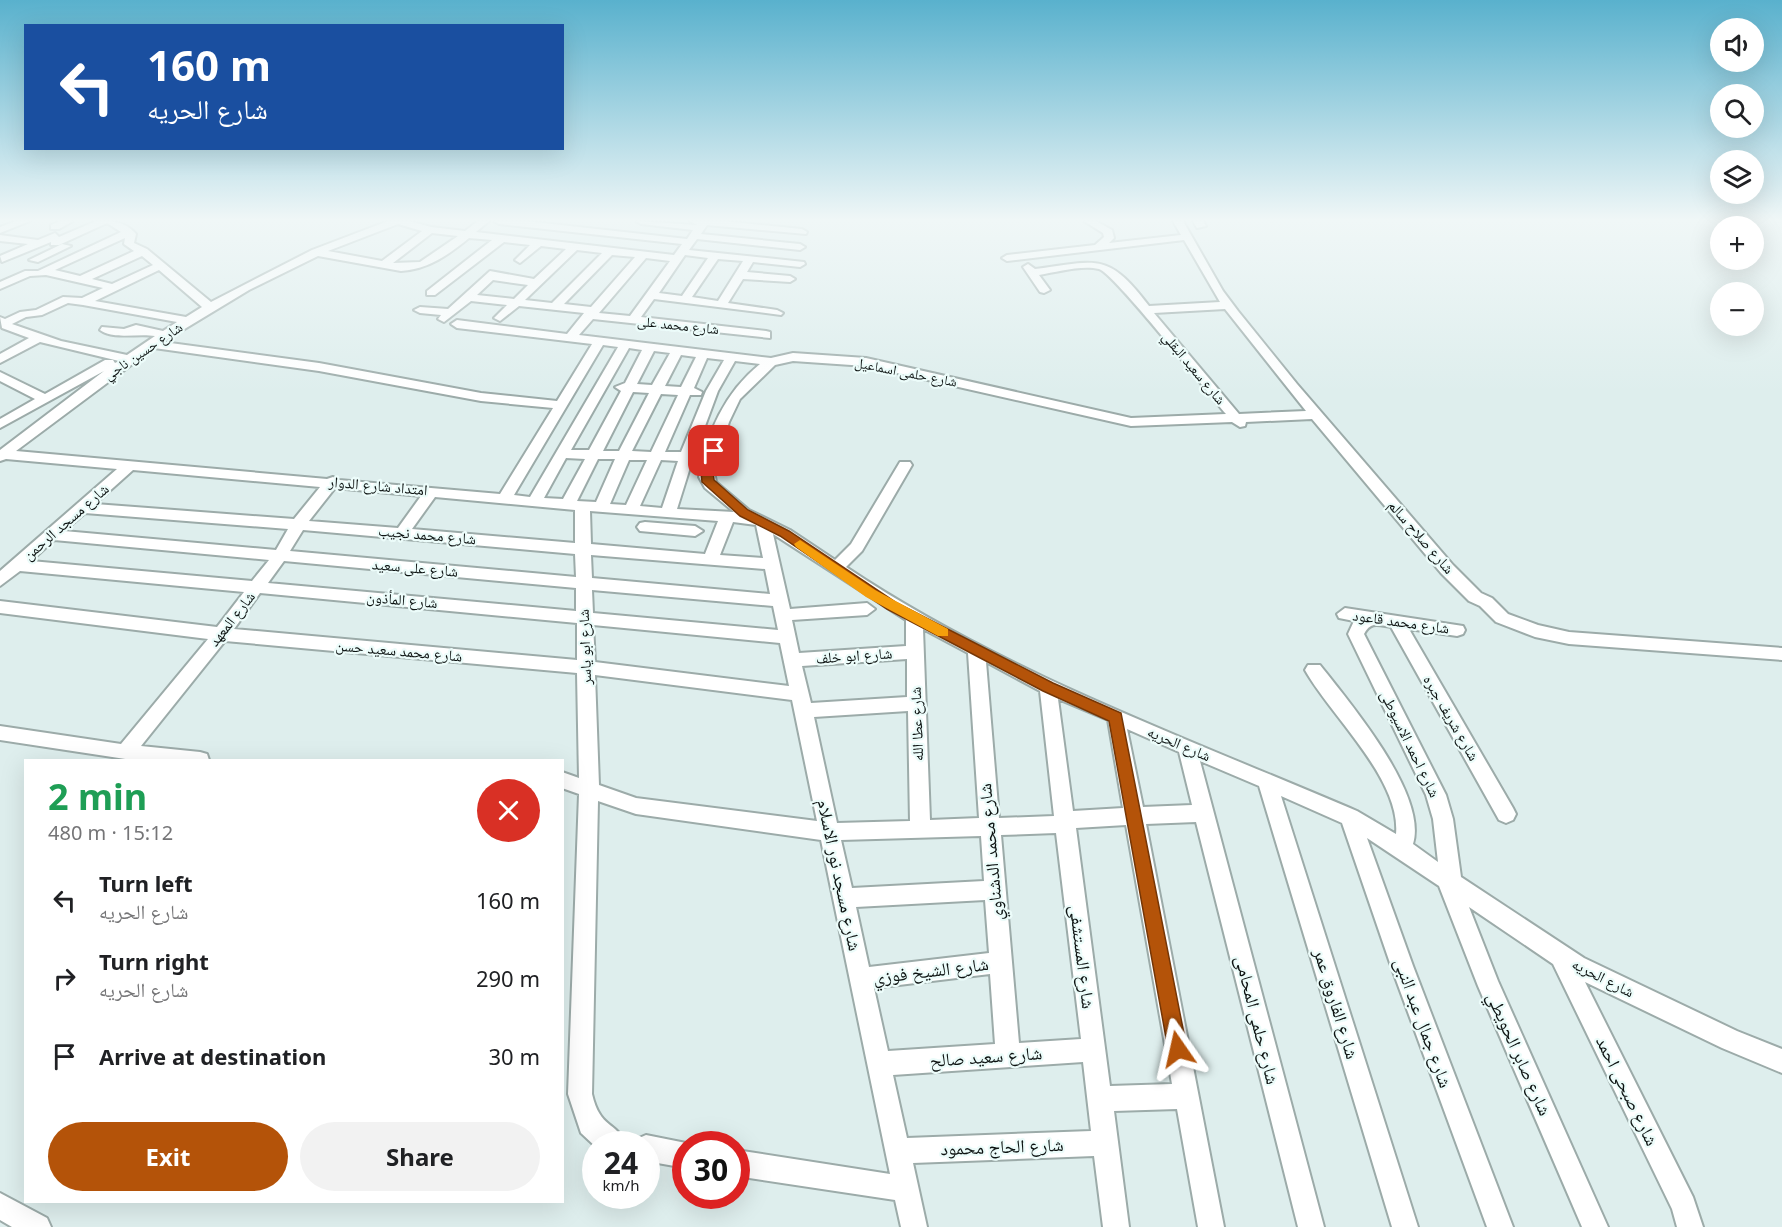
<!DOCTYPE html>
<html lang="en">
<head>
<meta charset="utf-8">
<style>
	body { margin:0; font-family:"Noto Sans","Noto Naskh Arabic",sans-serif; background:#f2f2f2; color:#202124; height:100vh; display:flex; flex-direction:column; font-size:22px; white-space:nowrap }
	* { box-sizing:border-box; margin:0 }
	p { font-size:20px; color:#757577 }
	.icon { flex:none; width:33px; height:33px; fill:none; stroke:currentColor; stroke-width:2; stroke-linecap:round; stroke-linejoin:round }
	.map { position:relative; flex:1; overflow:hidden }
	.details { position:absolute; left:24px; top:759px; width:540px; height:444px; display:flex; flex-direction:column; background:#fff; border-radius:0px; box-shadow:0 6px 24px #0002 }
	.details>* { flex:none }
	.top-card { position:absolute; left:24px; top:24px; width:540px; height:126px; border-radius:0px; box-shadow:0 6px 24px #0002; background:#1a4fa0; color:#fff; overflow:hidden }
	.tools { position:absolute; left:1710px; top:18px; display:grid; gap:12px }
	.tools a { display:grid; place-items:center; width:54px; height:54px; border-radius:50%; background:#fff; box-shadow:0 6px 24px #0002; font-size:30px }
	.speed { position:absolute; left:582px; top:1131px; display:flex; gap:12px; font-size:30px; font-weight:700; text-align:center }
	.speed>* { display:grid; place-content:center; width:78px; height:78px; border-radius:50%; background:#fff; box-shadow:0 6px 24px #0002; line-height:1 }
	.speed small { font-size:15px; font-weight:400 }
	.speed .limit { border:9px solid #d22; background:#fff; color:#111 }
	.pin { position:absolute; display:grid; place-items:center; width:51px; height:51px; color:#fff; margin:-26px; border-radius:12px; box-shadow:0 3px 9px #0006 }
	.me { position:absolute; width:66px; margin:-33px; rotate:349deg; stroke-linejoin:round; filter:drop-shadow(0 0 4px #0008) }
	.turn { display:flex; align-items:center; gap:21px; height:126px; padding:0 24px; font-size:27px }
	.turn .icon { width:78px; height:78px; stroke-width:2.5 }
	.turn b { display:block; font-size:42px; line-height:51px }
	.round { display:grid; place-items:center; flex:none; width:63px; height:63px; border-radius:32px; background:#f2f2f2 }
	.summary { display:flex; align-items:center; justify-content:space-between; height:102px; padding:0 24px }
	h1 { font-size:36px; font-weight:700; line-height:45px; color:#1e9e55 }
	.action { display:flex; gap:12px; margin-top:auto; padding:12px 24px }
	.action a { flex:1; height:69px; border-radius:36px; background:#b45309; color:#fff; font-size:24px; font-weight:700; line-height:69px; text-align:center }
	.action a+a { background:#f2f2f2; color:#202124 }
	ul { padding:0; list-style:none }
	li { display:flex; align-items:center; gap:18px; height:78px; padding:0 24px }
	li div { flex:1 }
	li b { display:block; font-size:22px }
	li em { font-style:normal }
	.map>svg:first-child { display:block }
</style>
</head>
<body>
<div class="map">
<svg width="1782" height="1227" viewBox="0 0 1782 1227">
	<rect width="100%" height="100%" fill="#deeeed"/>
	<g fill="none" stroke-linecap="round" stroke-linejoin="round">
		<g stroke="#9caba9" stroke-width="4">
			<path id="minor" d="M16 221H30L0 233V227Z
				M60 221H73L59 229H51V225Z
				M96 221C112 221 125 221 136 234L134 243 147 249 211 302 312 250 388 221H409L431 227 465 231 478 221H489L476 232 674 255 682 244 499 224 494 221H525L687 239 693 230 641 224 636 221 697 225 690 221H723L802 229 807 232 806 234 707 225 701 234 800 244 805 247 800 250 697 239 689 250 804 262 805 264 800 267 753 262 747 272 790 276 795 279 790 282 743 279 728 303 777 310 783 313 781 315 654 299 641 317 766 331 770 332V338L593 319 579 335 771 358 793 353 866 358 1131 418 1226 414C1208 393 1114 273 1099 269 1081 265 1057 272 1039 275L1050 290 1044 293 1040 292 1023 267 1028 264 1035 269C1098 261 1107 251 1149 306L1220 302 1184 240 1007 261 1002 258 1007 255 1095 245 1104 237 1103 233 1084 221H1096L1112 230 1114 238 1109 243 1181 235 1173 221H1183L1223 291 1238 311 1297 384 1453 565 1481 593 1492 598 1508 614 1538 625 1569 632 1782 648V660L1569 644 1535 637 1496 622 1480 606 1469 601 1441 573 1312 419 1246 422 1245 426 1240 427 1232 422 1131 426 866 366 793 361 775 365 740 399 729 422 714 471 716 482 749 510 790 530 835 560 851 544 900 462H910L912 465 862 551 846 567C1003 672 1184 737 1357 811L1396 834C1401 779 1330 715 1305 670L1308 665H1320C1350 703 1428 795 1413 844L1438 862 1433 819 1426 795 1348 634 1354 621 1339 618 1337 614 1345 608 1463 626 1465 630 1463 634 1457 636 1409 629 1513 808 1516 814 1513 820 1506 823 1499 820 1391 627C1378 625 1371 621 1364 634L1446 795 1453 819 1461 877 1584 958 1737 1031 1782 1049V1073L1722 1048 1585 982 1693 1197 1703 1227H1677L1672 1209 1553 964 1469 907 1498 981 1608 1227H1582L1478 986 1439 886 1367 838 1413 966 1513 1227H1487L1391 966 1342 823 1281 796 1418 1227H1392L1259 786 1200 761 1324 1227H1298L1196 822 1146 824 1224 1227H1198L1177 1109 1114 1111 1129 1227H1103L1094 1156 913 1163 927 1227H901L895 1200 736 1176V1150L890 1174 821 840 636 814 598 801 592 1094C600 1129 616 1121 626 1144H596V1147L581 1133 568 1094 579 794 562 788V772L579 778 577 673 225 641 141 746 200 752 207 754 209 760H132L0 740V726L121 744 208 639 0 613V601L217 627 244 592 20 571 0 586V571L117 469 6 459 0 461V450L104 371 0 428V419L35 399 0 381V372L45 394 105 360H113L115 363 119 361 40 342 0 363V354L29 338 2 328 0 317 5 319 20 312 36 310 63 297 82 298 103 288 46 275 30 276 0 289V282L25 271H38L121 232 107 223 59 245H51V242L2 262 0 256 28 244 0 241V235L38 240 55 233 59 237ZM398 224 422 231 382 261 328 251ZM432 233 458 236 420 262 393 263ZM125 238 124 244 134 251 80 276 55 270ZM469 238 492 240 427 291V295H435L504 242 530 245 515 260 520 263 541 246 566 249 534 279 490 271 448 309 420 307 414 310 420 313 441 315 438 319 444 322 471 301 507 305 494 318 500 321 519 306 584 313 567 334 457 320 451 324 457 328 592 344 557 401 481 393 319 363 163 342 249 290 318 256 401 271C429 269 448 255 469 238ZM577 250 602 253 552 303 525 300ZM612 255 635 257 591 307 564 304ZM685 255 708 258 682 296 659 293ZM142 256 153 265 112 284 92 279ZM646 258 670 261 630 316 599 313ZM718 259 743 261 718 301 692 297ZM159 270 202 307 186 317 95 301ZM493 280 528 285 514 299 477 295ZM68 303 83 305 177 322 163 331 136 325 124 329 102 327 100 330C113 340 138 333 155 336L127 355 61 341 12 324 26 317 42 315ZM1225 309 1306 411 1239 414 1154 313ZM603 345 618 347 530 497 514 495ZM154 348 319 371 481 401 553 408 500 494 339 480 333 477 327 479 16 451ZM629 348 642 350 625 383 615 387 621 391 589 450H571ZM654 351 670 353 652 385 637 384ZM681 355 696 357 681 387 665 386ZM707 358 724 360 706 391 681 452H665L690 395H701L702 392 694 388ZM735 361 760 364C725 392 706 434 699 477L705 488 734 512 677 509 692 461 701 460 703 457 695 453 718 391ZM633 392 649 393 619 451H603ZM661 394 678 395 651 452 632 451ZM566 458 585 459 563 499 544 498ZM598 459H615L596 502 577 501ZM629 460H647L626 505 610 504ZM661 460 678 461 662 508 640 506ZM133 470 320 487 294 519 95 504ZM335 488 421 496 398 528 309 521ZM435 497 575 510V543L412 529ZM590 511 718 521 705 554 591 544ZM85 513 288 529 276 550 64 531ZM733 522 756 525 763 558 720 555ZM303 530 575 554 576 577 290 551ZM773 534 906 620V646L799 653 792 620 867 615 875 609 867 603 790 609ZM54 540 269 560 252 581 31 561ZM591 555 765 569 770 594 592 578ZM284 561 576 588V611L268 583ZM592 590 773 606 778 630 593 613ZM260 593 577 623V660L234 629ZM593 625 780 643 789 686 595 662ZM923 629 968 653 979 818 930 820ZM907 659V697L811 703 802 666ZM986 662 1040 691 1054 816 999 818ZM595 675 792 700 817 821 636 798 599 785ZM1058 699 1108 720 1123 808 1073 811ZM908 711 910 821 837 823 814 717ZM1127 729 1179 752 1192 805 1143 807ZM1126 825 1172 1084 1110 1086 1076 828ZM1056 833 1081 1039 1019 1043 1001 835ZM981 836 984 881 852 888 841 840ZM985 900 989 953 869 967 856 907ZM990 974 995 1044 888 1051 874 988ZM1083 1062 1091 1131 907 1138 893 1075Z
				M1193 221H1203L1206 226 1197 228Z
				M62 244 71 246 38 262 29 260Z
				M645 522 695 526 703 531 695 536 640 531 637 527 640 523Z
				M646 1135 691 1144H686V1168L646 1161V1144H635L637 1139Z
				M0 1193 47 1218 51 1227H12L0 1220Z"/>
		</g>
		<use href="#minor" fill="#fff" fill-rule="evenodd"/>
	</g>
	<linearGradient id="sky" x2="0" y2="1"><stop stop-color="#59b1cd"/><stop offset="0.56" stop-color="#f0f7f7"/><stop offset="1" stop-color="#f0f7f7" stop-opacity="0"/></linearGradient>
	<rect width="1782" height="393" fill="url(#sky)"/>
	<path fill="#b45309" stroke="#753606" stroke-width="1.5" d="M710 448 720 451 713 471 714 480 748 510 789 531 897 603 1053 683 1121 713 1187 1049 1184 1056 1178 1059 1171 1056 1168 1049 1109 721 1043 691 887 609 780 536 740 516 702 482 701 471Z"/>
	<path fill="#f59e0b" d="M800 540 875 590 948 629V636H938L866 597 796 547 794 544Z"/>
	<g text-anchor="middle" stroke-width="4.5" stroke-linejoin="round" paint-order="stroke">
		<g font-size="14" fill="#0d1312" stroke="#ecfcfa">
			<text transform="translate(678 325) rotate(6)" y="5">شارع محمد على</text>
			<text transform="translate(143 351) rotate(-34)" y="5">شارع حسين ناجي</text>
			<text transform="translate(1194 368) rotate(50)" y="5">شارع سعيد البقلي</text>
			<text transform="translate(906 372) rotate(11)" y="5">شارع حلمى اسماعيل</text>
		</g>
		<g font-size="15" fill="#0d1312" stroke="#ecfcfa">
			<text transform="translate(378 486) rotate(5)" y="5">امتداد شارع الدوار</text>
			<text transform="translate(66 522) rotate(-41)" y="5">شارع مسجد الرحمن</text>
			<text transform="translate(427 535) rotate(5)" y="5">شارع محمد نجيب</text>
			<text transform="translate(1421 537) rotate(49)" y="5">شارع صلاح سالم</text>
			<text transform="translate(415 568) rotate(5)" y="5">شارع على سعيد</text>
			<text transform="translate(402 600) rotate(5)" y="5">شارع المأذون</text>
			<text transform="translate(232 619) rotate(-52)" y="5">شارع المعهد</text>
			<text transform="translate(1401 622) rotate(8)" y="5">شارع محمد قاعود</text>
			<text transform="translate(585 647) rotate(-92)" y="5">شارع ابو ياسر</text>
			<text transform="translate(399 651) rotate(5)" y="5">شارع محمد سعيد حسن</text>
			<text transform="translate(854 656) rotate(-4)" y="5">شارع ابو خلف</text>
			<text transform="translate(1451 718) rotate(60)" y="5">شارع شريف جبره</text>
			<text transform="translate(917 724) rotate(-92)" y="5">شارع عطا الله</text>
			<text transform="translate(1179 744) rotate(23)" y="5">شارع الحريه</text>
			<text transform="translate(1410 744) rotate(64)" y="5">شارع احمد الاسيوطى</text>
			<text transform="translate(1603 978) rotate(27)" y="5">شارع الحريه</text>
		</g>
		<g font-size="18" fill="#0d1312" stroke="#ecfcfa">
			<text transform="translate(991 852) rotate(-95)" y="6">شارع محمد الدشناوي</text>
			<text transform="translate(839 875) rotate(78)" y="6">شارع مسجد نور الاسلام</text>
			<text transform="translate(1082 957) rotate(83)" y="6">شارع المستشفى</text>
			<text transform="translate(931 971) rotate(-7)" y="6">شارع الشيخ فوزي</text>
			<text transform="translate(1336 1004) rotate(73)" y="6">شارع الفاروق عمر</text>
			<text transform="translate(1257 1020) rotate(76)" y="6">شارع حلمى المحامى</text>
			<text transform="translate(1423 1023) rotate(70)" y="6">شارع جمال عبد النبى</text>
			<text transform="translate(1519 1054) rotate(66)" y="6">شارع صابر الحويطي</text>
			<text transform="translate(986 1057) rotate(-4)" y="6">شارع سعيد صالح</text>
			<text transform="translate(1627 1091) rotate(64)" y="6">شارع صبحى احمد</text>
			<text transform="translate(1002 1147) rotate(-2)" y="6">شارع الحاج محمود</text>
		</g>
	</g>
</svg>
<div class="tools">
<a><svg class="icon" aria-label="sound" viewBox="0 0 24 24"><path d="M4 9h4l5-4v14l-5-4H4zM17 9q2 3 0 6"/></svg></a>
<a><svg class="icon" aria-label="search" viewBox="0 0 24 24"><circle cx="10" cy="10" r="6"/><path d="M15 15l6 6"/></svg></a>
<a><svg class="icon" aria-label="layers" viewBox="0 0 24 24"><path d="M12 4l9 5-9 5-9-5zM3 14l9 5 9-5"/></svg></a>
<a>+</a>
<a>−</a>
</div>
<div class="speed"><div>24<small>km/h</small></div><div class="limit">30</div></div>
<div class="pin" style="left:714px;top:451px;background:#d93025"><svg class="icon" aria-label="arrive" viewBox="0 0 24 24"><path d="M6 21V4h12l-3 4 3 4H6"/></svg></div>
<svg class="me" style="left:1178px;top:1049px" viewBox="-20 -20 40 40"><path d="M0-17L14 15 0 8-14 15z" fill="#b45309" stroke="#fff" stroke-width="4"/></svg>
<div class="top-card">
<div class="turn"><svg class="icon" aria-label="left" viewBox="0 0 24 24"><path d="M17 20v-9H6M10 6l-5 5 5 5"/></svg><div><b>160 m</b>شارع الحريه</div></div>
</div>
<section class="details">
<div class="summary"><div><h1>2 min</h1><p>480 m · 15:12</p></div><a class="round" style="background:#d93025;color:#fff"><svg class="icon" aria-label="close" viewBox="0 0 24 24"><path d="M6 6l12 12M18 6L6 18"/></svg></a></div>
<ul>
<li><svg class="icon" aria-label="left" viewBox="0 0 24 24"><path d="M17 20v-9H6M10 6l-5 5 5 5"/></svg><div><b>Turn left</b><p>شارع الحريه</p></div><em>160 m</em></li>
<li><svg class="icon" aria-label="right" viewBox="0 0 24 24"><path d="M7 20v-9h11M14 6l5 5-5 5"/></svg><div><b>Turn right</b><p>شارع الحريه</p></div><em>290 m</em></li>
<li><svg class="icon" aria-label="arrive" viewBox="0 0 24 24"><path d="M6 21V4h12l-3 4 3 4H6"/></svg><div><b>Arrive at destination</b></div><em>30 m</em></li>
</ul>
<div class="action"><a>Exit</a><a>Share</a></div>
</section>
</div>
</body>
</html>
